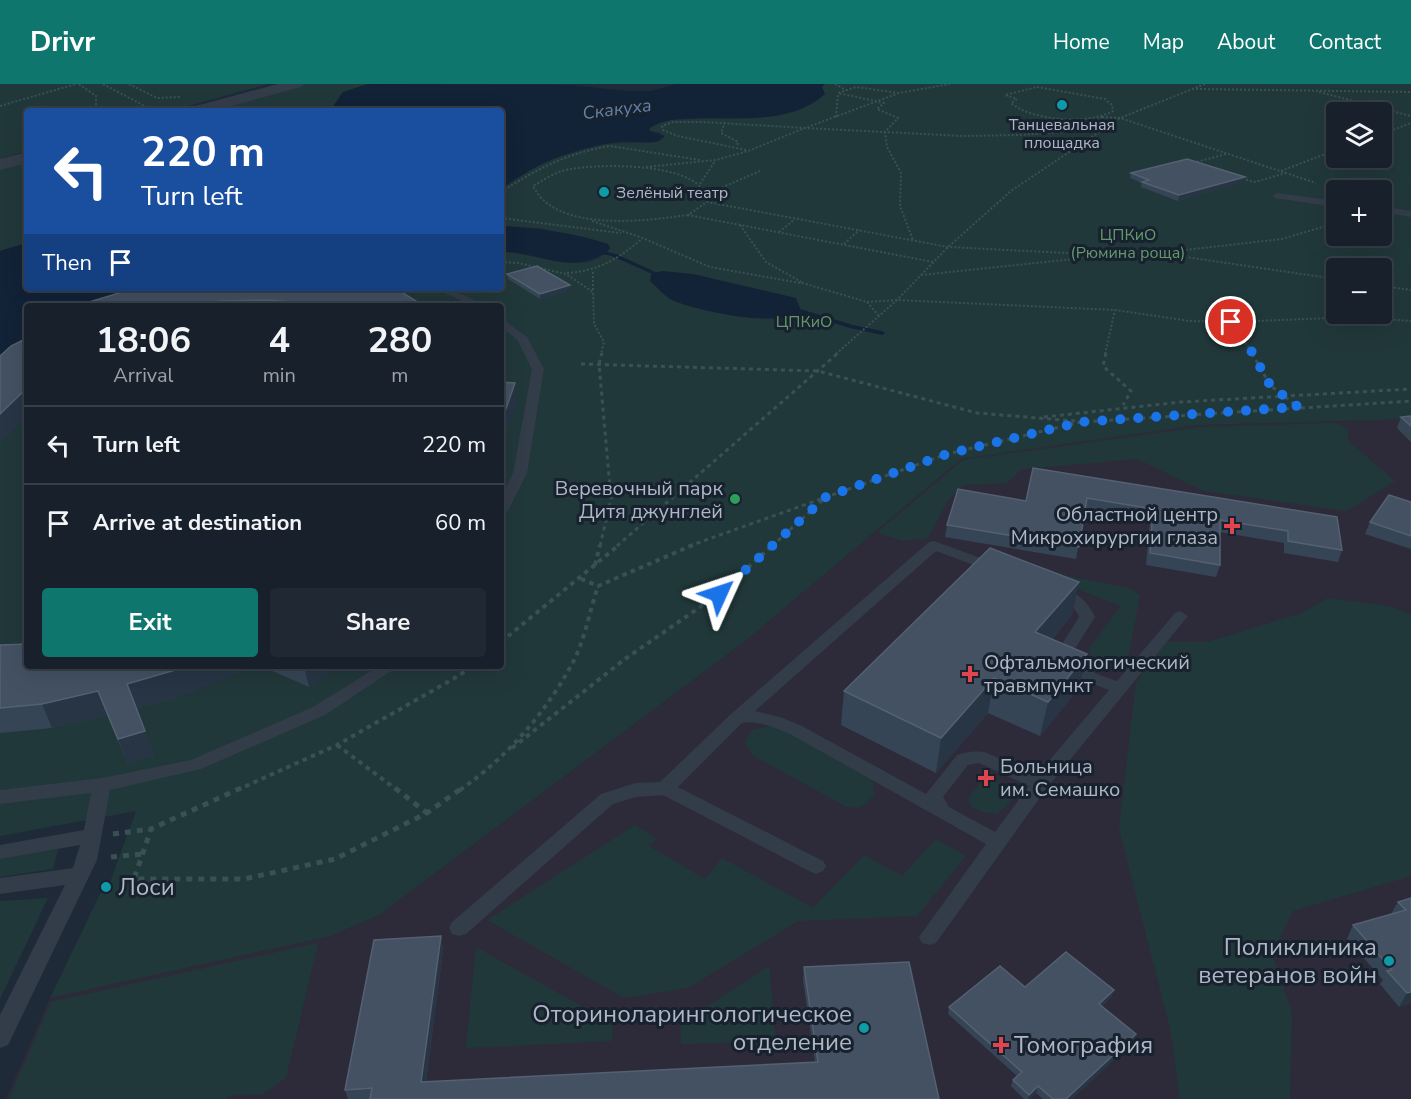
<!DOCTYPE html>
<html lang="en">
<head>
<meta charset="utf-8">
<style>
	body { margin:0; font-family:"Nunito Sans",sans-serif; background:#202833; color:#f1f3f6; height:100vh; display:flex; flex-direction:column; font-size:22px; white-space:nowrap }
	* { box-sizing:border-box; margin:0 }
	p { font-size:20px; color:#9ea3a9 }
	.icon { flex:none; width:33px; height:33px; fill:none; stroke:currentColor; stroke-width:2; stroke-linecap:round; stroke-linejoin:round }
	.map { position:relative; flex:1; overflow:hidden }
	.panel { position:absolute; left:24px; top:219px; width:480px; height:366px; display:flex; flex-direction:column; background:#17202b; border-radius:6px; box-shadow:0 6px 24px #0002,0 0 0 2px #363e47 }
	.panel>* { flex:none }
	.top-card { position:absolute; left:24px; top:24px; width:480px; height:183px; border-radius:6px; box-shadow:0 6px 24px #0002,0 0 0 2px #363e47; background:#1a4fa0; color:#fff; overflow:hidden }
	.fabs { position:absolute; left:1326px; top:18px; display:grid; gap:12px }
	.fabs a { display:grid; place-items:center; width:66px; height:66px; border-radius:6px; background:#17202b; box-shadow:0 6px 24px #0002,0 0 0 2px #363e47; font-size:30px }
	.pin { position:absolute; display:grid; place-items:center; width:51px; height:51px; color:#fff; margin:-26px; border:3px solid #fff; border-radius:50%; box-shadow:0 2px 6px #0007 }
	.me { position:absolute; width:66px; margin:-33px; rotate:48deg; stroke-linejoin:round; filter:drop-shadow(0 0 4px #0008) }
	.turn { display:flex; align-items:center; gap:21px; height:126px; padding:0 18px; font-size:27px }
	.turn .icon { width:78px; height:78px; stroke-width:2.5 }
	.turn b { display:block; font-size:42px; line-height:51px }
	.then { display:flex; align-items:center; height:57px; padding:0 18px; background:#0003; gap:12px; font-size:22px }
	.eta { display:flex; justify-content:space-evenly; align-items:center; height:102px; text-align:center }
	.eta b { font-size:36px; font-weight:700; line-height:42px }
	.button { display:flex; gap:12px; margin-top:auto; padding:12px 18px }
	.button a { flex:1; height:69px; border-radius:6px; background:#0f766e; color:#fff; font-size:24px; font-weight:700; line-height:69px; text-align:center }
	.button a+a { background:#202833; color:#f1f3f6 }
	ul { padding:0; list-style:none }
	li { display:flex; align-items:center; gap:18px; height:78px; padding:0 18px; border-top:2px solid #363e47 }
	li div { flex:1 }
	li b { display:block; font-size:22px }
	li em { font-style:normal }
	header { display:flex; align-items:center; gap:36px; box-sizing:border-box; height:84px; padding:0 30px; background:#0f766e; color:#fff }
	header strong { font-size:28px }
	nav { display:flex; gap:33px; margin-inline-start:auto; font-size:21px }
	.map>svg:first-child { display:block }
</style>
</head>
<body>
<header>
<strong>Drivr</strong>
<nav><a>Home</a><a>Map</a><a>About</a><a>Contact</a></nav>
</header>
<div class="map">
<svg width="1411" height="1015" viewBox="0 0 1411 1015">
	<rect width="100%" height="100%" fill="#1f2a39"/>
	<path fill="#2d2b3a" d="M1411 335V1015H6L50 914 331 852 379 831 744 558 961 375 1198 341Z"/>
	<path fill="#21383a" fill-rule="evenodd" d="M0 0H268L170 27H27V67L0 75Z
		M297 0H368L343 8 330 27H194Z
		M825 0H1411V335L1198 341 961 375 744 558 379 831 331 852 50 914 103 804H108L136 727 0 752V296L27 265V582H501V222H110L177 204H501V168C532 167 587 196 610 164L540 144 501 142V105L543 78 555 74 605 60 659 57 661 49 650 47 649 45 656 39 671 36 777 32ZM1336 28H1382V74H1336ZM1336 106H1382V152H1336ZM1336 184H1382V230H1336Z
		M27 73V159L0 167V81Z
		M1336 339 1348 345V357L1395 397 1347 427 1204 407 1137 375 1022 385 1007 399 963 401 948 416 928 454 904 457 881 450 879 447 963 376 1201 343Z
		M1053 489 1129 504 1140 511 1129 570 1117 581 1101 580 1091 574 1089 564 1121 522 1046 493Z
		M1328 514 1389 522 1411 531V792L1293 827 1272 871 1292 929 1290 1015H1180L1171 949 1119 744 1136 599 1162 558H1208L1302 529Z
		M769 642 785 646 872 695 874 710C866 722 861 725 847 723L752 671 745 658 752 646Z
		M988 696 1000 697 1015 713 997 730 983 728 971 723 968 714 980 700Z
		M635 741 657 755 649 762 705 795 722 774 813 824 864 771 902 792 936 755 966 772 917 832 798 837 688 904 624 914 487 836Z
		M58 765 53 785 0 793V773Z
		M48 814 0 915V817Z
		M318 859 286 994 263 1010 227 1012 226 1015H9L51 918Z
		M476 863 612 939V957L466 964Z
		M769 882 776 957 681 960V940Z"/>
	<path fill="#122237" d="M368 0 570 1 626 7H652L676 0H825L822 3 825 10C792 40 740 34 699 34 682 35 663 34 649 45L650 47 665 52 659 57C646 61 631 56 617 58 575 63 535 80 501 105V27H330L343 8Z
		M501 142C538 144 573 148 608 160L610 164C606 170 601 171 595 174 560 187 535 167 501 168Z
		M27 159V204H148L135 212 121 204 114 207 127 215 105 222H27V265L0 296V167Z
		M662 187 693 190 796 214 801 227C779 245 698 227 672 216 664 212 657 203 650 197L651 190Z"/>
	<g fill="none" stroke-linecap="round" stroke-linejoin="round">
		<path fill="#122237" fill-rule="evenodd" d="M595 165 616 170 664 192 659 193 612 172 593 168V166Z
			M790 222 853 241 882 247 885 249 882 251 850 244 788 225V223Z"/>
		<path stroke="#395153" stroke-width="2" stroke-dasharray="2 2" stroke-linecap="butt" d="M79 0 96 12V27
			M103 0 154 27
			M129 0 157 14 180 13
			M835 0 846 6
			M1037 3 1105 15 1112 21 1113 27C1089 41 1032 37 1011 19L1017 15 1005 11Z
			M1196 5 1411 8
			M1319 8 1411 32
			M899 9 856 3 838 9 884 19 877 25 898 34 885 48 887 63 901 89 900 122 913 156
			M0 22 76 0
			M836 33 838 10
			M1102 33 1120 34 1316 99
			M725 38 721 49 738 58 737 63
			M1382 50 1411 39
			M746 66 678 52 663 46 662 42 673 38H703L805 44 899 9 950 0
			M1193 79 1226 70
			M646 83 716 76 748 67 805 44 963 52 1019 51 1063 48 1085 43 1102 33
			M1281 87 1336 66
			M1242 95 1255 98 1286 89
			M700 100 715 77
			M501 108C535 86 569 68 610 62L700 76
			M707 110 760 87
			M688 131C645 137 556 149 533 102 542 97 552 90 562 87 591 79 682 78 702 105 704 108 705 114 707 118
			M501 134 621 149
			M592 137 640 153 710 183 806 200 867 218 879 232
			M740 141 766 178 803 199
			M779 148 795 135
			M844 160 859 146
			M1165 170 1336 195
			M1106 171 1159 169 1282 155 1336 139
			M501 178 518 179 566 190 593 208 594 240 604 258 601 270
			M933 178 688 131 707 118 948 163 1107 171
			M593 188V207
			M567 189C598 187 618 175 642 155
			M921 191 1093 173
			M1382 202 1411 206
			M867 218 897 216 1115 226 1190 237 1231 238 1355 233 1411 237
			M1232 239 1253 270
			M836 270 897 216 948 163 1011 107 1120 34 1205 0
			M1105 270 1115 226"/>
		<path stroke="#395153" stroke-width="3" stroke-dasharray="4 4" stroke-linecap="butt" d="M1106 269 1103 282 1131 307 1123 321
			M1252 269 1270 301 1298 323
			M581 280 818 287 977 329 1075 337
			M1044 333 1181 318 1411 305
			M600 462 611 415 599 280 602 269
			M617 462 838 269
			M689 462 947 370 1081 338 1411 317
			M772 462 824 415"/>
		<path stroke="#395153" stroke-width="4" stroke-dasharray="4.5 4.5" stroke-linecap="butt" d="M595 481 600 461
			M581 495 598 502 693 461
			M501 558 619 461
			M337 661 397 706
			M512 664 625 575 719 510 773 461
			M237 706 337 661 460 591 471 582
			M460 706C506 674 545 630 572 580 584 559 590 526 598 502"/>
		<path stroke="#395153" stroke-width="5" stroke-dasharray="6 6" stroke-linecap="butt" d="M241 704 151 745 134 795H244L335 775 427 729 462 704
			M395 704 427 729
			M113 750 151 745
			M111 773 143 770"/>
		<path fill="#333c49" fill-rule="evenodd" d="M1277 109 1336 117V123L1274 114 1273 112Z
			M1382 122 1411 127V133L1382 128Z
			M434 204H448L487 222H473Z
			M501 234 527 253 544 285 527 389 508 427 501 431V413L513 389 532 285 518 257 501 242Z
			M934 457 1000 481 1002 484 1000 487H990L936 467 755 627 780 633 802 642 926 710 957 671C966 668 978 666 987 669L1037 691 1109 606C1087 598 1067 592 1057 568L1079 533C1073 517 1059 519 1049 508L1052 505C1070 500 1088 517 1095 533L1073 568C1081 586 1100 591 1117 597L1175 529 1180 527 1188 532 1046 705 936 859 929 861 922 859 919 853 986 760 790 650C774 643 760 637 742 639L678 703 823 777 826 782 823 787 816 790 809 787 663 711 636 713 613 720 466 850 459 852 452 850 449 844 452 838 601 710 635 699 660 698 731 630 929 458ZM979 679 1029 702 995 748 949 723 943 713 968 681Z
			M379 582H399L325 631 201 685 110 706 97 776 8 961 0 964V931L65 801 0 810V794L73 784 80 761 0 775V761L84 746 91 709 0 720V706L102 694 191 676 313 623Z"/>
		<path fill="#333c49" fill-rule="evenodd" d="M278 0H304L301 3 213 27H186L188 24Z
			M27 68V79L0 86V75Z"/>
	</g>
	<path fill="#364555" d="M1131 89 1243 98 1178 117 1141 103 1142 99 1130 94Z
		M507 190 570 201V206L540 215 508 195Z
		M143 204 424 222H76Z
		M1411 332V358L1397 344 1401 333Z
		M1033 384 1337 433 1342 466 1338 478 1284 469V459L1220 448V481L1216 493 1146 481 1150 437 1085 426 1076 475 945 453 947 441 1026 417Z
		M1411 418V465L1365 450 1370 438Z
		M1072 531 1052 555 1079 604 1040 652 988 629 936 689 841 641 844 607Z
		M0 561 194 608 136 625 154 671 128 680 107 631 52 644 0 649Z
		M261 582H326L328 589 309 603Z
		M1411 814V919L1399 923 1380 900 1383 896 1347 855 1353 841 1391 830 1398 818Z
		M441 852 443 866 426 998 815 978 803 896 804 883 939 1015H348L345 1006Z
		M1025 903 1112 912 1102 922 1136 950 1134 957 1072 1015H1043L1036 1009 1030 1015H1024L1011 1002 1013 996 1017 992 948 930 949 923Z"/>
	<path fill="#273545" d="M1245 93 1243 98 1178 117 1179 111Z
		M570 201V206L540 215V210Z
		M221 217 222 222H180Z
		M515 299 517 319 501 366V339Z
		M27 304V333L0 359V330Z
		M1079 498 1072 531 1028 582 1035 548Z
		M1087 570 1079 604 1040 652 1048 618Z
		M189 582H256L194 608 136 625 127 600Z
		M304 582H326L328 589 309 603Z
		M994 594 988 629 936 689 941 654Z
		M98 607 107 631 52 644 42 620Z
		M145 647 154 671 128 680 118 655Z
		M441 852 443 866 424 1012 421 998Z
		M1114 906 1112 912 1097 926 1099 920Z
		M1411 908V919L1399 923 1407 909Z
		M1136 950 1134 957 1072 1015H1066Z
		M1038 1002 1036 1009 1030 1015H1028L1029 1011Z"/>
	<path fill="#435162" stroke="#536171" stroke-width="1.5" d="M1187 75 1245 93 1179 111 1142 98 1149 96 1131 89Z
		M537 182 570 201 540 210 507 190Z
		M143 204H395L424 222H323L315 220 270 216 221 217 180 222H76L119 209Z
		M27 254V304L0 330V272L11 262Z
		M501 298 515 299 501 339Z
		M1411 332V342L1401 333Z
		M1033 384 1337 433 1342 466 1288 457V447L1220 436V481L1150 469 1153 425 1087 414 1079 463 947 441 958 405 1026 417Z
		M1389 411 1411 418V452L1370 438Z
		M990 464 1079 498 1035 548 1087 570 1048 618 994 594 941 654 844 607Z
		M27 560V582H189L127 600 145 647 118 655 98 607 42 620 0 624V561Z
		M1411 814V908L1407 909 1387 887 1392 886 1353 841 1406 826 1398 818Z
		M441 852 421 998 818 978 804 883 909 878 939 1015H370L372 1004 345 1006 374 856Z
		M1066 868 1114 906 1099 920 1136 950 1066 1015H1053L1038 1002 1029 1011 1013 996 1022 988 949 923 1000 882 1025 903Z"/>
	<g fill="none" stroke-linecap="round" stroke-linejoin="round">
		<path stroke="#1a73e8" stroke-width="10" stroke-dasharray="0 18" d="M719 510 826 413 947 370 1081 338 1298 323 1270 301 1248 261 1231 238"/>
	</g>
	<g fill="#0f9aa8" stroke="#18212e" stroke-width="2">
		<circle cx="1062" cy="21" r="6"/>
		<circle cx="604" cy="108" r="6"/>
		<circle cx="106" cy="803" r="6"/>
		<circle cx="1389" cy="877" r="6"/>
		<circle cx="864" cy="944" r="6"/>
	</g>
	<circle fill="#2e9e5b" stroke="#18212e" stroke-width="2" cx="735" cy="415" r="6"/>
	<g fill="#e0444e" stroke="#18212e" stroke-width="2">
		<path d="M1229 433h6v6h6v6h-6v6h-6v-6h-6v-6h6z"/>
		<path d="M967 581h6v6h6v6h-6v6h-6v-6h-6v-6h6z"/>
		<path d="M983 685h6v6h6v6h-6v6h-6v-6h-6v-6h6z"/>
		<path d="M998 952h6v6h6v6h-6v6h-6v-6h-6v-6h6z"/>
	</g>
	<g text-anchor="middle" stroke-width="6" stroke-linejoin="round" paint-order="stroke">
		<g font-size="16" fill="#adb7c6" stroke="#18212e">
			<text x="1062" y="46">Танцевальная<tspan x="1062" dy="18">площадка</tspan></text>
			<text x="616" y="114" text-anchor="start">Зелёный театр</text>
		</g>
		<g font-size="16" fill="#63986e" stroke="#18212e">
			<text x="1128" y="156">ЦПКиО<tspan x="1128" dy="18">(Рюмина роща)</tspan></text>
			<text x="804" y="243">ЦПКиО</text>
		</g>
		<g font-size="18" font-style="italic" fill="#6382a8" stroke="#18212e">
			<text transform="translate(617 25) rotate(-7)" y="6">Скакуха</text>
		</g>
		<g font-size="20" fill="#adb7c6" stroke="#18212e" text-anchor="end">
			<text x="723" y="411">Веревочный парк<tspan x="723" dy="23">Дитя джунглей</tspan></text>
			<text x="1218" y="437">Областной центр<tspan x="1218" dy="23">Микрохирургии глаза</tspan></text>
			<text x="984" y="585" text-anchor="start">Офтальмологический<tspan x="984" dy="23">травмпункт</tspan></text>
			<text x="1000" y="689" text-anchor="start">Больница<tspan x="1000" dy="23">им. Семашко</tspan></text>
		</g>
		<g font-size="24" fill="#adb7c6" stroke="#18212e" text-anchor="start">
			<text x="118" y="811">Лоси</text>
			<text x="1377" y="871" text-anchor="end">Поликлиника<tspan x="1377" dy="28">ветеранов войн</tspan></text>
			<text x="852" y="938" text-anchor="end">Оториноларингологическое<tspan x="852" dy="28">отделение</tspan></text>
			<text x="1014" y="969">Томография</text>
		</g>
	</g>
</svg>
<div class="fabs">
<a><svg class="icon" aria-label="layers" viewBox="0 0 24 24"><path d="M12 4l9 5-9 5-9-5zM3 14l9 5 9-5"/></svg></a>
<a>+</a>
<a>−</a>
</div>
<div class="pin" style="left:1231px;top:238px;background:#d93025"><svg class="icon" aria-label="arrive" viewBox="0 0 24 24"><path d="M6 21V4h12l-3 4 3 4H6"/></svg></div>
<svg class="me" style="left:719px;top:510px" viewBox="-20 -20 40 40"><path d="M0-17L14 15 0 8-14 15z" fill="#1a73e8" stroke="#fff" stroke-width="4"/></svg>
<div class="top-card">
<div class="turn"><svg class="icon" aria-label="left" viewBox="0 0 24 24"><path d="M17 20v-9H6M10 6l-5 5 5 5"/></svg><div><b>220 m</b>Turn left</div></div>
<div class="then">Then<svg class="icon" aria-label="arrive" viewBox="0 0 24 24"><path d="M6 21V4h12l-3 4 3 4H6"/></svg></div>
</div>
<section class="panel">
<div class="eta">
<div><b>18:06</b><p>Arrival</p></div>
<div><b>4</b><p>min</p></div>
<div><b>280</b><p>m</p></div>
</div>
<ul>
<li><svg class="icon" aria-label="left" viewBox="0 0 24 24"><path d="M17 20v-9H6M10 6l-5 5 5 5"/></svg><div><b>Turn left</b></div><em>220 m</em></li>
<li><svg class="icon" aria-label="arrive" viewBox="0 0 24 24"><path d="M6 21V4h12l-3 4 3 4H6"/></svg><div><b>Arrive at destination</b></div><em>60 m</em></li>
</ul>
<div class="button"><a>Exit</a><a>Share</a></div>
</section>
</div>
</body>
</html>
